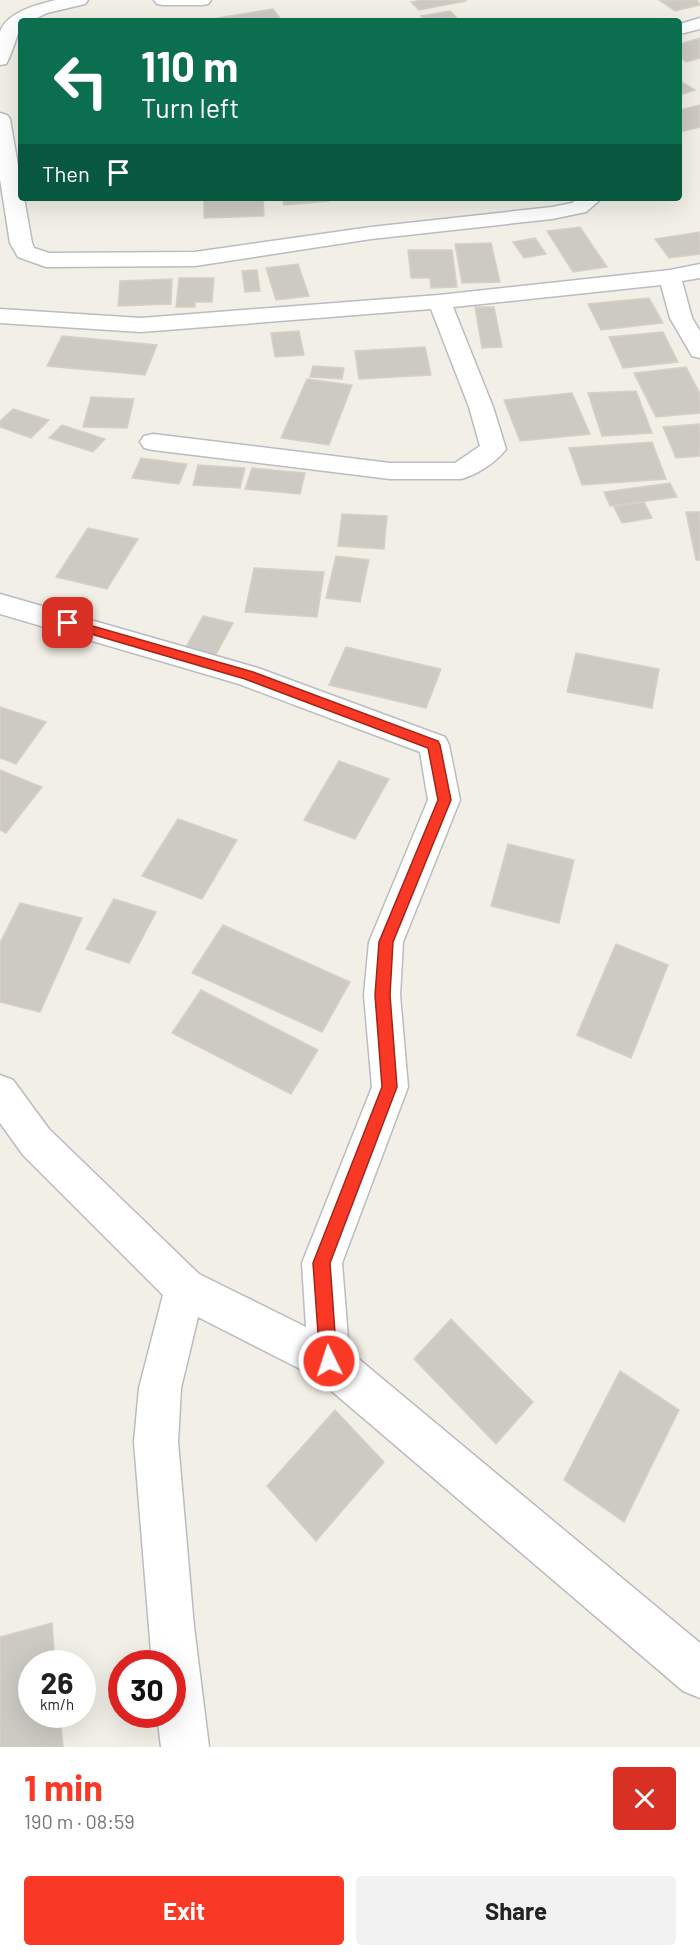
<!DOCTYPE html>
<html lang="en">
<head>
<meta charset="utf-8">
<style>
	body { margin:0; font-family:Barlow,sans-serif; background:#f2f2f2; color:#222; height:100vh; display:flex; flex-direction:column; font-size:22px; white-space:nowrap }
	* { box-sizing:border-box; margin:0 }
	p { font-size:20px; color:#767676 }
	.icon { flex:none; width:33px; height:33px; fill:none; stroke:currentColor; stroke-width:2; stroke-linecap:round; stroke-linejoin:round }
	.map { position:relative; height:1747px; overflow:hidden }
	.sheet { display:flex; flex-direction:column; background:#fff; flex:1 }
	.sheet>* { flex:none }
	.banner { position:absolute; left:18px; top:18px; width:664px; height:183px; border-radius:6px; box-shadow:0 6px 24px #0002; background:#0b6e4f; color:#fff; overflow:hidden }
	.speed { position:absolute; left:18px; top:1650px; display:flex; gap:12px; font-size:30px; font-weight:700; text-align:center }
	.speed>* { display:grid; place-content:center; width:78px; height:78px; border-radius:50%; background:#fff; box-shadow:0 6px 24px #0002; line-height:1 }
	.speed small { font-size:15px; font-weight:400 }
	.speed .limit { border:9px solid #d22; background:#fff; color:#111 }
	.pin { position:absolute; display:grid; place-items:center; width:51px; height:51px; color:#fff; margin:-26px; border-radius:12px; box-shadow:0 3px 9px #0006 }
	.me { position:absolute; width:66px; margin:-33px; rotate:356deg; stroke-linejoin:round; filter:drop-shadow(0 0 4px #0008) }
	.turn { display:flex; align-items:center; gap:21px; height:126px; padding:0 24px; font-size:27px }
	.turn .icon { width:78px; height:78px; stroke-width:2.5 }
	.turn b { display:block; font-size:42px; line-height:51px }
	.then { display:flex; align-items:center; height:57px; padding:0 24px; background:#0003; gap:12px; font-size:22px }
	.round { display:grid; place-items:center; flex:none; width:63px; height:63px; border-radius:6px; background:#f2f2f2 }
	.headline { display:flex; align-items:center; justify-content:space-between; height:102px; padding:0 24px }
	h1 { font-size:36px; font-weight:700; line-height:45px; color:#f93925 }
	.primary-button { display:flex; gap:12px; margin-top:auto; padding:12px 24px }
	.primary-button a { flex:1; height:69px; border-radius:6px; background:#f93925; color:#fff; font-size:24px; font-weight:700; line-height:69px; text-align:center }
	.primary-button a+a { background:#f2f2f2; color:#222 }
	.map>svg:first-child { display:block }
</style>
</head>
<body>
<div class="map">
<svg width="700" height="1747" viewBox="0 0 700 1747">
	<rect width="100%" height="100%" fill="#f1efe6"/>
	<path fill="#cccac3" stroke="#d7d1c4" stroke-width="1.5" d="M421 0H465L466 1 419 10 411 2Z
		M659 0H697L700 5 675 11Z
		M273 9 282 21H221L218 18Z
		M450 11 460 21H425L421 16Z
		M700 38V58L686 62 680 57V44Z
		M680 81 695 90 680 95Z
		M700 105V127L680 132V110Z
		M204 198H263L264 216 204 218Z
		M282 198H328L329 201 284 205Z
		M580 227 607 267 573 272 547 231Z
		M700 232V254L669 258 655 239Z
		M535 238 546 254 524 258 513 242Z
		M491 243 500 282 462 283 455 244Z
		M408 250H452L457 287 431 288 430 278H411Z
		M298 264 309 296 276 300 266 268Z
		M257 270 260 291 245 292 242 271Z
		M179 278H214L212 302H195V307H176Z
		M172 279 171 304 118 306 120 281Z
		M649 298 663 323 601 330 588 304Z
		M475 307H494L502 347 482 348Z
		M299 331 304 355 275 357 271 333Z
		M663 332 678 362 623 368 609 337Z
		M62 336 157 345 145 375 47 366Z
		M425 347 431 375 359 379 355 351Z
		M313 366 344 368 342 379 310 377Z
		M686 367 700 394V413L656 417 634 373Z
		M307 379 352 385 329 445 281 438Z
		M636 391 652 433 602 436 588 393Z
		M572 393 590 434 520 441 504 400Z
		M91 397 134 399 127 428 83 427Z
		M13 409 49 420 31 438 0 427V421Z
		M700 424V456L676 458 663 427Z
		M62 425 105 439 93 452 49 438Z
		M652 442 666 479 582 485 569 448Z
		M141 458 187 464 179 484 132 478Z
		M198 465 245 468 240 488 193 485Z
		M252 468 305 473 300 494 245 489Z
		M670 483 677 497 610 506 604 492Z
		M644 502 652 518 622 523 614 507Z
		M686 512H700V560H696Z
		M342 514 387 516 384 549 338 546Z
		M88 528 138 539 107 589 56 577Z
		M336 556 369 560 360 602 326 598Z
		M254 568 324 572 317 617 245 612Z
		M203 616 233 623 214 658 184 651Z
		M346 647 441 669 426 708 329 685Z
		M576 653 659 669 652 708 567 692Z
		M0 707 46 722 16 764 0 758Z
		M339 761 389 779 355 839 304 820Z
		M0 770 42 787 6 833 0 830Z
		M178 819 237 840 202 899 142 876Z
		M508 844 574 860 559 923 491 906Z
		M114 899 156 912 129 963 86 949Z
		M20 903 82 918 40 1012 0 1002V943Z
		M223 925 350 982 322 1032 192 973Z
		M616 944 668 965 631 1058 577 1035Z
		M201 990 318 1050 291 1094 172 1033Z
		M451 1319 533 1402 496 1444 414 1359Z
		M620 1371 679 1410 624 1522 564 1480Z
		M335 1410 384 1462 316 1541 267 1486Z
		M52 1623 55 1664H32V1714H60L63 1747H0V1637Z"/>
	<g fill="none" stroke-linecap="round" stroke-linejoin="round">
		<g stroke="#b9bcc1" stroke-width="3">
			<path id="street" d="M56 0H88L85 4 47 13 31 21H21C21 26 10 59 6 64L0 65C0 56 0 41 0 32 6 12 39 4 56 0Z
				M154 0H211L208 4 202 5H163L157 4Z
				M700 18V29L680 34V24Z
				M0 113 7 115 10 119 21 183V198H24L32 243 34 248 49 253 195 252 371 227 552 207 572 203 579 198H602L586 212 552 219 371 239 195 266 46 267 18 257 10 243 0 179Z
				M700 264V278L682 281 692 318 700 331V358L692 356 670 318 661 285 453 307 493 407 506 449C497 462 476 475 461 479H390L153 450 144 448 140 442 144 436 153 434 390 463H455L480 446 469 407 431 309 141 332 0 323V309L141 318 439 295 670 270Z
				M0 594 258 668 445 737 449 745 460 800 403 942 400 995 408 1087 342 1263 349 1351 700 1643V1698L683 1691 314 1376 198 1317 181 1388 178 1442 194 1627 209 1747H161L157 1714H172V1664H152L134 1442 139 1388 163 1295 23 1155 0 1123V1075L13 1080 49 1129 199 1274 306 1327 302 1263 372 1087 364 995 369 942 428 800 420 752 239 684 0 614Z"/>
		</g>
		<use href="#street" fill="#fff" fill-rule="evenodd"/>
	</g>
	<path fill="#f93925" stroke="#a22518" stroke-width="1.5" d="M68 619 253 672 438 741 440 745 451 800 393 942 390 995 397 1087 330 1263 337 1361 335 1367 329 1370 323 1367 320 1361 313 1263 382 1087 375 995 379 942 438 800 428 748 245 679 64 626 62 623Z"/>
</svg>
<div class="speed"><div>26<small>km/h</small></div><div class="limit">30</div></div>
<div class="pin" style="left:68px;top:623px;background:#d93025"><svg class="icon" aria-label="arrive" viewBox="0 0 24 24"><path d="M6 21V4h12l-3 4 3 4H6"/></svg></div>
<svg class="me" style="left:329px;top:1361px" viewBox="-20 -20 40 40"><circle r="17" fill="#f93925" stroke="#fff" stroke-width="3"/><path d="M0-11L8 9 0 5-8 9z" fill="#fff"/></svg>
<div class="banner">
<div class="turn"><svg class="icon" aria-label="left" viewBox="0 0 24 24"><path d="M17 20v-9H6M10 6l-5 5 5 5"/></svg><div><b>110 m</b>Turn left</div></div>
<div class="then">Then<svg class="icon" aria-label="arrive" viewBox="0 0 24 24"><path d="M6 21V4h12l-3 4 3 4H6"/></svg></div>
</div>
</div>
<section class="sheet">
<div class="headline"><div><h1>1 min</h1><p>190 m · 08:59</p></div><a class="round" style="background:#d93025;color:#fff"><svg class="icon" aria-label="close" viewBox="0 0 24 24"><path d="M6 6l12 12M18 6L6 18"/></svg></a></div>
<div class="primary-button"><a>Exit</a><a>Share</a></div>
</section>
</body>
</html>
